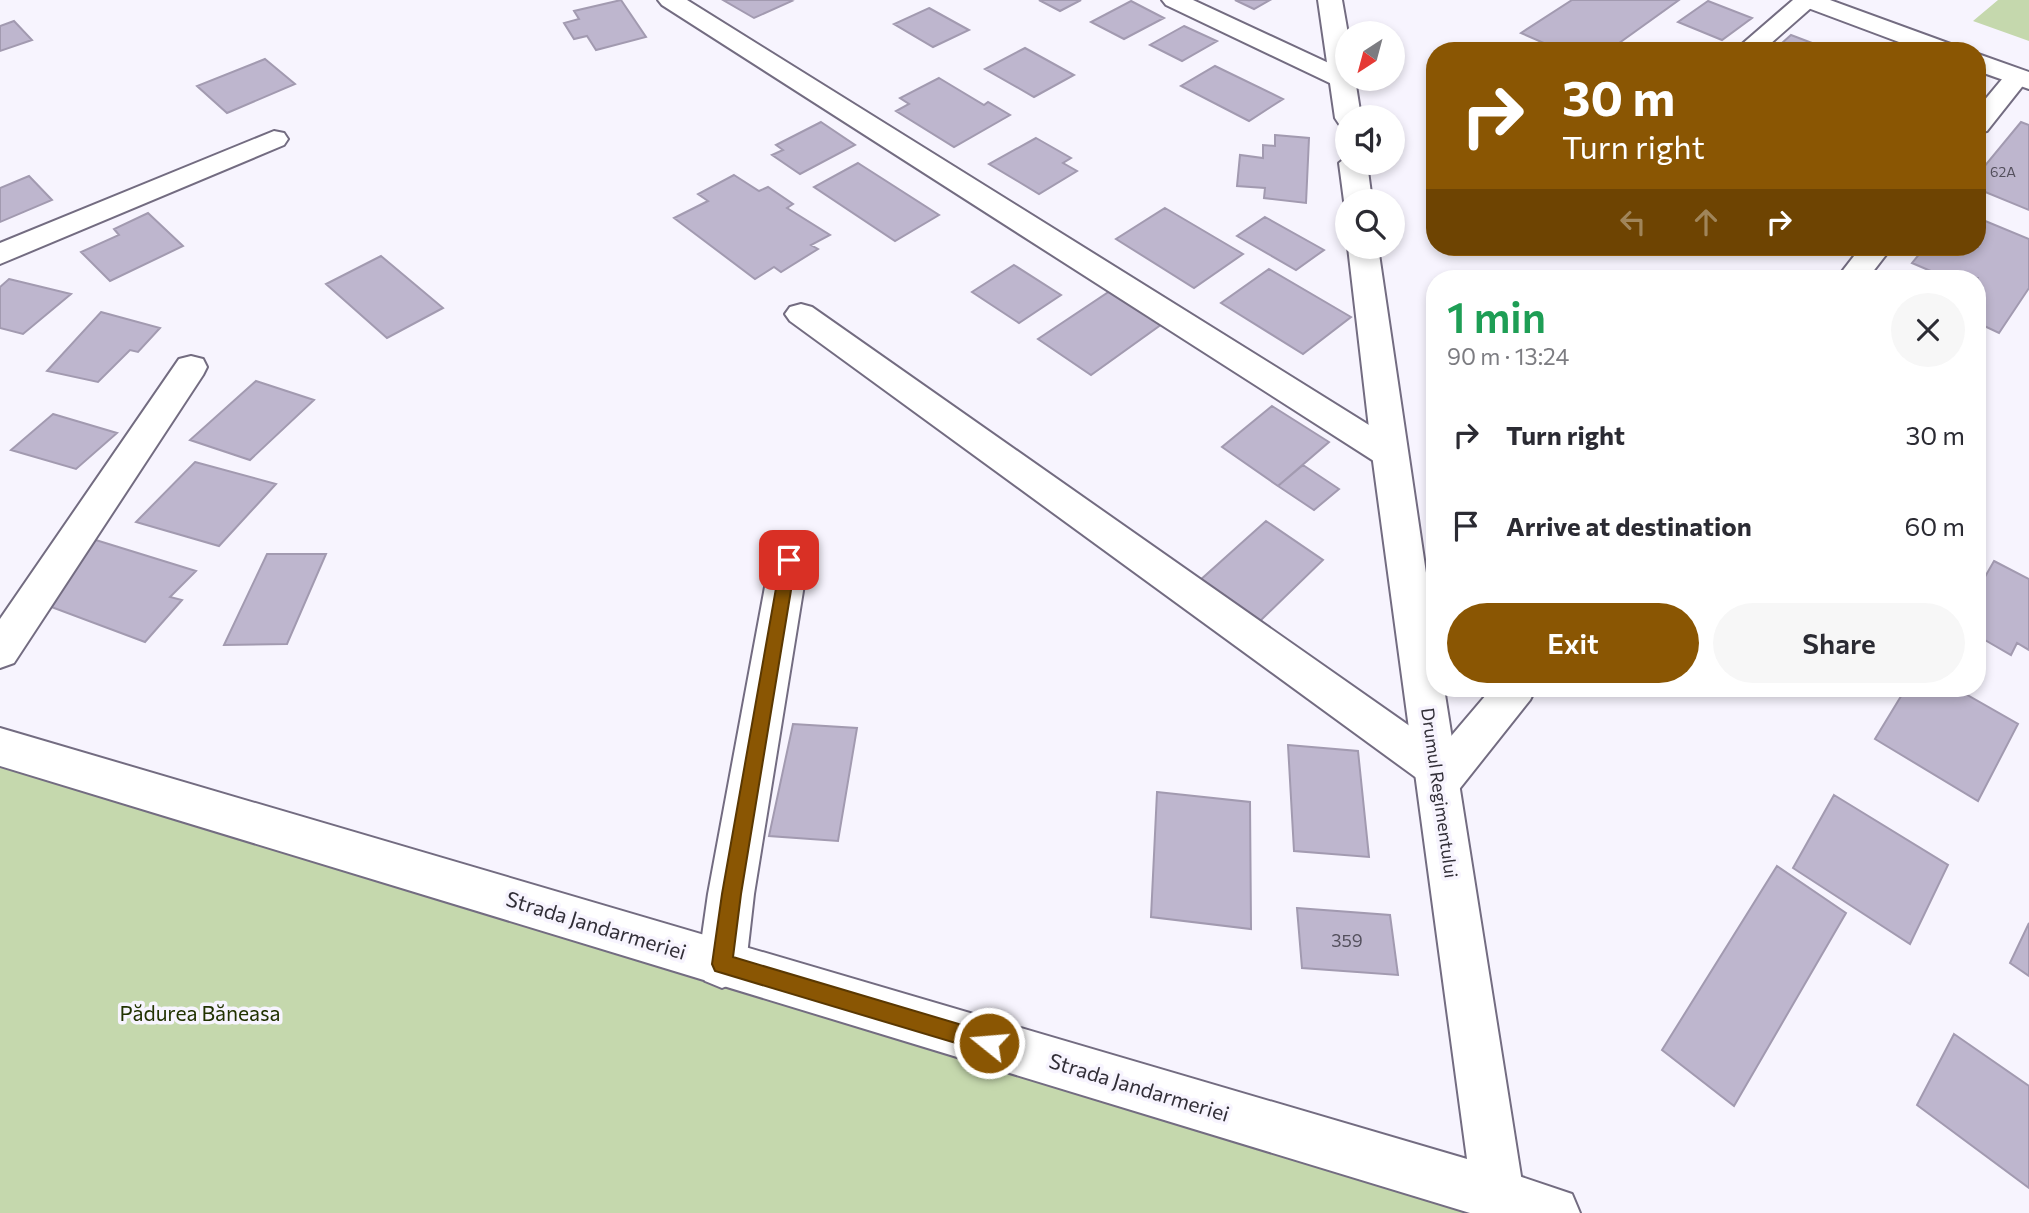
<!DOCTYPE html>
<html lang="en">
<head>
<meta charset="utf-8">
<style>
	body { margin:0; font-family:Commissioner,sans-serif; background:#f7f7f7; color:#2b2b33; height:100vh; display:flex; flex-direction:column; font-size:26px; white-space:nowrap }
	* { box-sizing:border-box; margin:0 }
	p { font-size:23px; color:#7c7c81 }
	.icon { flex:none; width:38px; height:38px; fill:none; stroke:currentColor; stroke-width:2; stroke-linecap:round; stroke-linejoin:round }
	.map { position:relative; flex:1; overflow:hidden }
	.sheet { position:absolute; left:1426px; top:270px; width:560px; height:427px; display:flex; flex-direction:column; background:#fff; border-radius:28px; box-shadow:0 4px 10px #0003 }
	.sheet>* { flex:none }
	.guide { position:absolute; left:1426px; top:42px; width:560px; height:214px; border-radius:28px; box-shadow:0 4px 10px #0003; background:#8a5603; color:#fff; overflow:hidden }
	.needle { width:46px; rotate:216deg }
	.tools { position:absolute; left:1335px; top:21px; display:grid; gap:14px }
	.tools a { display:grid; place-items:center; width:70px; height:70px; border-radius:50%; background:#fff; box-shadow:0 4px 10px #0003; font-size:35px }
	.pin { position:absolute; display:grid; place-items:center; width:60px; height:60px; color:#fff; margin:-30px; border-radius:14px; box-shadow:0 4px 10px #0006 }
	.me { position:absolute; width:77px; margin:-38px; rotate:287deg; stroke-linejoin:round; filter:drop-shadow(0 0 5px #0008) }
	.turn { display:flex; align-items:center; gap:24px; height:147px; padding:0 21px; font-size:32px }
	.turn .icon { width:91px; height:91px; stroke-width:2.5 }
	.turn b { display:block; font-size:49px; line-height:60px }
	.lanes { display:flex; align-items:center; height:66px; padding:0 21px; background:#0003; justify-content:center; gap:35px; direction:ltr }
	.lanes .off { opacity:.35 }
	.round { display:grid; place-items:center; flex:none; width:74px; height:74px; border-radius:37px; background:#f7f7f7 }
	.head { display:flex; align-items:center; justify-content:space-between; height:119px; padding:0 21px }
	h1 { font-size:42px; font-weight:600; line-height:52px; color:#1e9e55 }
	.primary-button { display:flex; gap:14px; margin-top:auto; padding:14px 21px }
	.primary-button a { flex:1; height:80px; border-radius:42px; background:#8a5603; color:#fff; font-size:28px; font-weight:600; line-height:80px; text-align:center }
	.primary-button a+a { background:#f7f7f7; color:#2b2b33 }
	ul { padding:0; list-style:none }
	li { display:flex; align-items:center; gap:21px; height:91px; padding:0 21px }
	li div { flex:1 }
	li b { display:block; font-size:26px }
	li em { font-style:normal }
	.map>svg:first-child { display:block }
</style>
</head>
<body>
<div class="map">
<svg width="2029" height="1213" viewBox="0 0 2029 1213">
	<rect width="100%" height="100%" fill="#f7f4fe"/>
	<path fill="#c5d8ad" d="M1998 0H2029V41L1973 21Z
		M0 747 1488 1213H0Z"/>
	<path fill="#beb6ce" stroke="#a29ab0" stroke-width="2" d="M621 0 646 37 596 50 587 36 574 39 564 23 579 19 574 11Z
		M723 0H789L792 1 754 18Z
		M1039 0H1081L1060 11Z
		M1235 0H1270L1254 9Z
		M1572 0H1679L1608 51H1562L1521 33Z
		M1131 1 1164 18 1124 39 1091 22Z
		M1708 1 1752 18 1722 40 1678 22Z
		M929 8 969 30 933 47 894 24Z
		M14 21 32 40 0 51V26Z
		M1184 26 1217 41 1182 61 1150 45Z
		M1791 35 1833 51H1773Z
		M1025 48 1074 75 1034 97 985 69Z
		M265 59 295 84 227 113 197 86Z
		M1215 66 1283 99 1249 121 1181 86Z
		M939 78 984 105 988 102 1010 115 954 147 896 111 909 104 900 98Z
		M821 122 855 145 800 174 772 155 783 150 776 145Z
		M2021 122 2029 125V210L1978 189V174Z
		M1275 135 1309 138 1306 203 1264 198 1265 188 1237 186 1240 155 1263 158V145L1275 146Z
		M1036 138 1071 158 1063 163 1077 171 1039 194 989 164Z
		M858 163 939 215 895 241 814 187Z
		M734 175 759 191 768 187 793 204 787 208 830 235 811 245 818 249 781 272 774 267 755 279 674 218 708 201 698 194Z
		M29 176 52 200 0 222V188Z
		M1165 208 1243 254 1194 288 1116 239Z
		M148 213 183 246 110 281 81 252 119 235 114 229Z
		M1265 217 1324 250 1296 270 1237 236Z
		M1978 218 2029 239V288L1999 333 1978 323V278H1947L1912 263 1925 247H1978Z
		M381 256 443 308 387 338 326 284Z
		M1014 265 1061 295 1019 323 972 292Z
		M1269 269 1351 317 1303 354 1221 303Z
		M9 279 71 294 23 334 0 328V287Z
		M1110 291 1162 324 1091 375 1038 339Z
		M101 312 160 328 138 352 130 350 98 382 47 371Z
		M256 381 314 400 250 460 190 440Z
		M1272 406 1329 442 1278 486 1222 447Z
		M53 414 117 433 76 469 11 450Z
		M195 462 276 484 219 546 136 522Z
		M1303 465 1339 489 1314 510 1278 486Z
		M1266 521 1323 560 1256 625 1198 582Z
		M86 537 196 571 170 597 182 600 145 642 46 605Z
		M267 554H326L287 644 224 645Z
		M1994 561 2029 579V650L2017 643 2011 655 1978 636V589Z
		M1906 688H1955L2018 724 1978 801 1875 739Z
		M793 724 857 728 838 841 769 836Z
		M1288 745 1358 751 1369 857 1294 851Z
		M1157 792 1250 802 1251 929 1151 917Z
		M1834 795 1948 865 1910 944 1793 868Z
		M1777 866 1846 913 1734 1106 1662 1050Z
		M1297 908 1390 915 1398 975 1302 968Z
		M2029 923V976L2010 963Z
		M1954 1034 2029 1086V1188L1917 1105Z"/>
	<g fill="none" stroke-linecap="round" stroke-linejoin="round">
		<g stroke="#736c81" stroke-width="4">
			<path id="street" d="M658 0H687L1401 445 1406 454 1401 463 1389 467 1377 463 662 5Z
				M1162 0H1193L1348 72V79L1356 80 1352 85 1343 88 1334 85 1166 5Z
				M1793 0H1820L1762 51H1734Z
				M2017 69 2026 72 2029 78 1987 131 1978 133V108L2008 72Z
				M274 131 284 133 288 139 284 145 0 264V243Z
				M1861 247H1892L1868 278H1837Z
				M801 304 812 307 1441 748 1492 688H1536L1530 700 1453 797 1438 802 1423 797 1417 783 1418 779 790 321 785 314 790 307Z
				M191 356 203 359 207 367 203 375 14 663 0 668V619L179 359Z
				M789 545 802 549 808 560 754 894 746 964 739 981 722 988 705 981 698 964 708 894 770 560 776 549Z
				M1498 1169 1572 1194 1580 1213H1474L1472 1195 1479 1176Z"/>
		</g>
		<g stroke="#736c81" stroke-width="4">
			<path id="secondary" d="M1318 0H1342L1348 34V79H1355L1361 117H1348V126L1339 124 1335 118Z
				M1796 0H1830L1956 46 1959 51H1923L1800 5Z
				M1978 54 2029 72V89L1978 71Z
				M1348 156V163H1367L1372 201H1348V207L1344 201 1339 163Z
				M1348 247H1378L1435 634V688H1444L1524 1195 1517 1213H1470L0 766V728L1467 1159 1372 454Z"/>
		</g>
		<use href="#street" fill="#fff" fill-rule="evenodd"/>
		<use href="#secondary" fill="#fff" fill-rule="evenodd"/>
	</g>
	<path fill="#8a5603" stroke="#5a3802" stroke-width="2" d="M789 554 796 560 741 894 733 957 989 1033 996 1036 999 1043 996 1050 989 1053 722 973 715 971 712 964 722 894 781 560Z"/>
	<g text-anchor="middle" stroke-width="7" stroke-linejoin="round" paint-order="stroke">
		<g font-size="14" fill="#54505d">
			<text x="2003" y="177">62A</text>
		</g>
		<g font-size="18" fill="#312e37" stroke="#f7f4fe">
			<text transform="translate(1439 793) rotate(82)" y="6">Drumul Regimentului</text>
		</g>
		<g font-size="18" fill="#54505d">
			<text x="1347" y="947">359</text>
		</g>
		<g font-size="21" fill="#312e37" stroke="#f7f4fe">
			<text transform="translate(596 926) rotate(17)" y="7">Strada Jandarmeriei</text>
			<text transform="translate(1139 1088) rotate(17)" y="7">Strada Jandarmeriei</text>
		</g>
		<g font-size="21" fill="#213200" stroke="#f7f4fe">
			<text x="200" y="1021">Pădurea Băneasa</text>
		</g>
	</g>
</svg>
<div class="tools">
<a><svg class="needle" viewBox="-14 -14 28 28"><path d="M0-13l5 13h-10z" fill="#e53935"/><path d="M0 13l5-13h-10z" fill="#7c7c81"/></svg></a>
<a><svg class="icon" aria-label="sound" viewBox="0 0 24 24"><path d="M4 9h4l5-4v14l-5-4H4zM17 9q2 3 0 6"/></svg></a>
<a><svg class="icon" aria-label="search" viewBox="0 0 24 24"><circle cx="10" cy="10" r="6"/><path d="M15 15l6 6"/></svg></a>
</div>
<div class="pin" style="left:789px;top:560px;background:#d93025"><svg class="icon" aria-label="arrive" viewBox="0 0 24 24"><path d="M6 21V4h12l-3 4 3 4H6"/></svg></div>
<svg class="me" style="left:989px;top:1043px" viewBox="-20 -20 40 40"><circle r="17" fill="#8a5603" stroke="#fff" stroke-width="3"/><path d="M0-11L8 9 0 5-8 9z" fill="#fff"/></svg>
<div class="guide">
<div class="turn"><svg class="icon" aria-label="right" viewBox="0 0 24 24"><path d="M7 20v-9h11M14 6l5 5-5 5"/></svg><div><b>30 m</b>Turn right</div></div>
<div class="lanes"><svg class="icon off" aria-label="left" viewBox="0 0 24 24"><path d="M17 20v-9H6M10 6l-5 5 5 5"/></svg><svg class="icon off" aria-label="ahead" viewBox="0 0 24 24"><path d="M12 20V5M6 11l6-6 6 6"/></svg><svg class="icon" aria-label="right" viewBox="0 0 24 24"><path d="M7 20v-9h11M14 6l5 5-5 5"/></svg></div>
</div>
<section class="sheet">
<div class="head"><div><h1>1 min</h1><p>90 m · 13:24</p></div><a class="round"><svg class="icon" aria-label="close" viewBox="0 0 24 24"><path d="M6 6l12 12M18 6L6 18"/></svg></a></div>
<ul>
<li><svg class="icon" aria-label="right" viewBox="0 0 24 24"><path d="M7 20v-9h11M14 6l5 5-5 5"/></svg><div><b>Turn right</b></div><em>30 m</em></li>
<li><svg class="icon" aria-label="arrive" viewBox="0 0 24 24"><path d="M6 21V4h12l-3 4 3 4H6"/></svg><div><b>Arrive at destination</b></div><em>60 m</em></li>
</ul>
<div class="primary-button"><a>Exit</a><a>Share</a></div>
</section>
</div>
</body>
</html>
